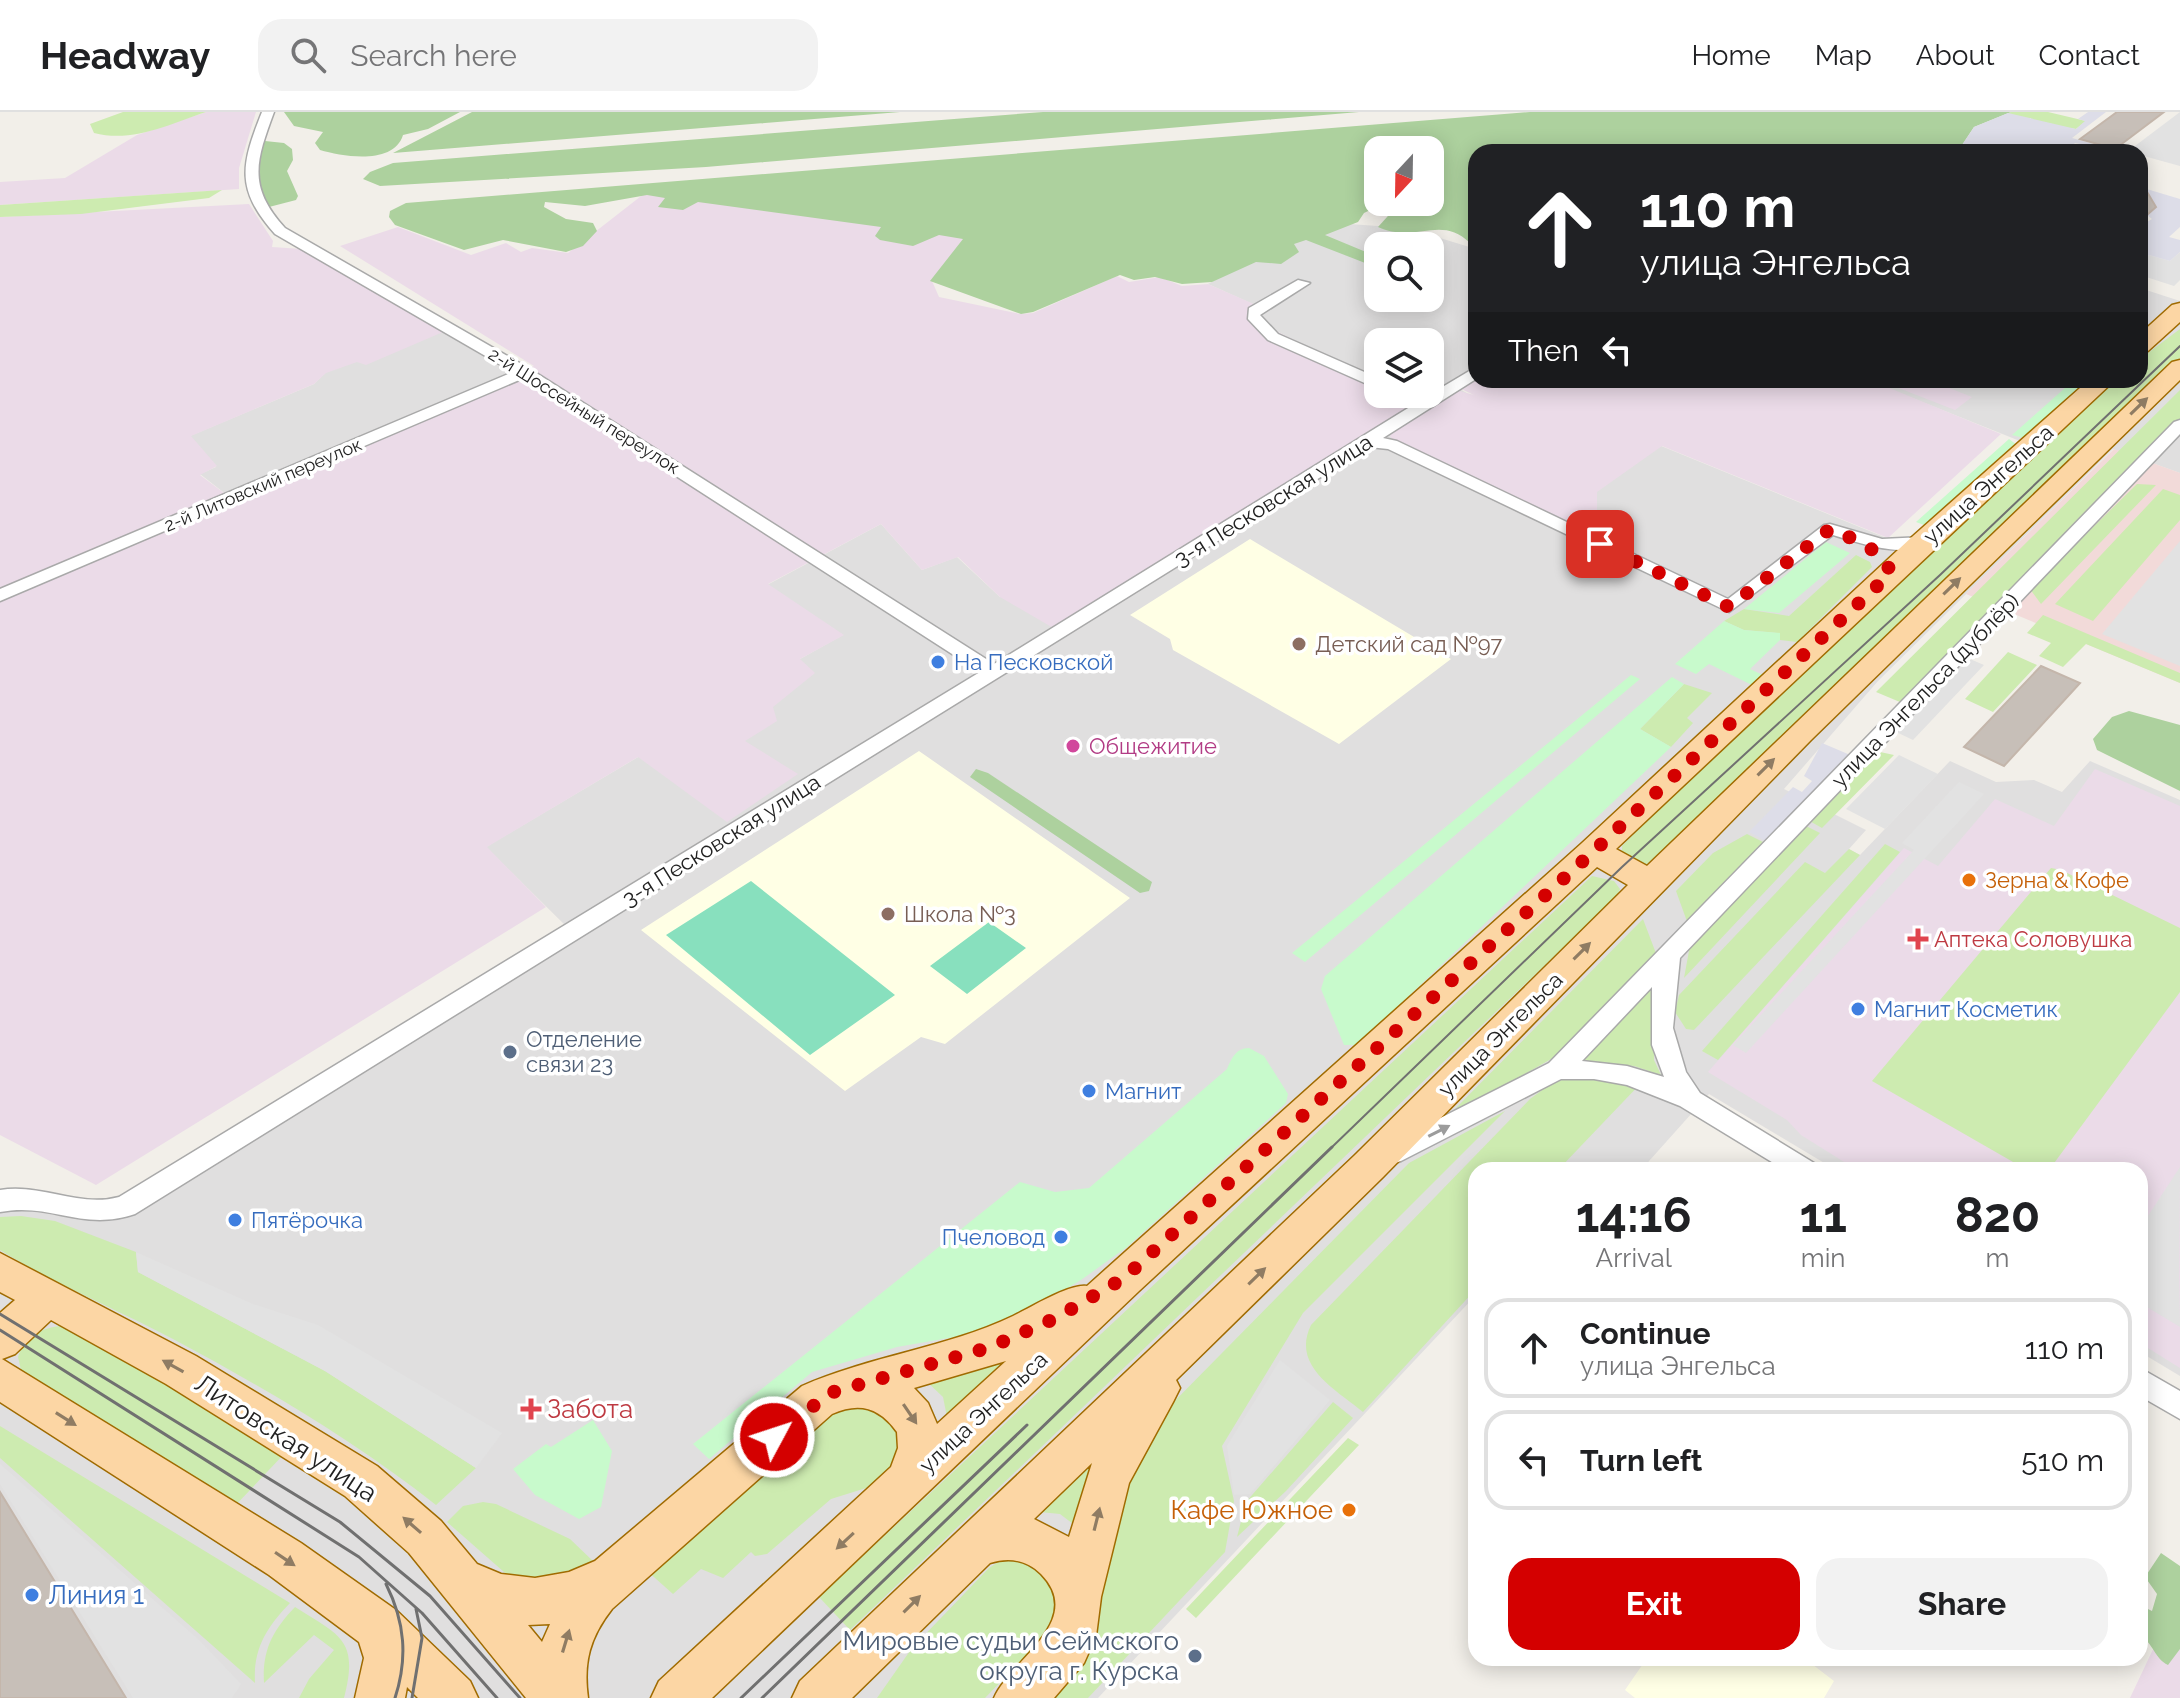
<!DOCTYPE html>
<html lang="en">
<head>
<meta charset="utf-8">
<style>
	body { margin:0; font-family:Raleway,sans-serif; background:#f2f2f2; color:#202124; height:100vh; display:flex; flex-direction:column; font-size:30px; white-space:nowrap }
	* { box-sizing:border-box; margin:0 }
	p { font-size:26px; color:#757577 }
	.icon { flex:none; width:44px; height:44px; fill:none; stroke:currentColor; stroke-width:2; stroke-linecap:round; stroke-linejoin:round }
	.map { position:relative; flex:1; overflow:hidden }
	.details { position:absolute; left:1468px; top:1050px; width:680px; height:504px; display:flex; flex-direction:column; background:#fff; border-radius:24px; box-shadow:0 4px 20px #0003 }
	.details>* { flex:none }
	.hud { position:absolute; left:1468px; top:32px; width:680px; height:244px; border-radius:24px; box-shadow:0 4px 20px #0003; background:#202124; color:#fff; overflow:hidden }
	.needle { width:52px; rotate:202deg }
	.buttons { position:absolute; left:1364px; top:24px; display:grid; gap:16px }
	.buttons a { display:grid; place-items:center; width:80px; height:80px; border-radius:16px; background:#fff; box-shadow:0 4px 20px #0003; font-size:40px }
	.pin { position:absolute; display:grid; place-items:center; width:68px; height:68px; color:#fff; margin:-34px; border-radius:16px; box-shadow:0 4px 12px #0006 }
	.me { position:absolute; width:88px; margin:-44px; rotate:50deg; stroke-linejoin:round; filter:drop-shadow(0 0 6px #0008) }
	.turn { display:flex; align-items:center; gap:28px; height:168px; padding:0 40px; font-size:36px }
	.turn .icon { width:104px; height:104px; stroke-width:2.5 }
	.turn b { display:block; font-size:56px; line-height:68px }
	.then { display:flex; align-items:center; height:76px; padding:0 40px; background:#0003; gap:16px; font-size:30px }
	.eta { display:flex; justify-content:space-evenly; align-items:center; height:136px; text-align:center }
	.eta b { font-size:48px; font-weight:700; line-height:56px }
	.primary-button { display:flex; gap:16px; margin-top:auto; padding:16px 40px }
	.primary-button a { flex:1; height:92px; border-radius:24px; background:#d40000; color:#fff; font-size:32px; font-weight:700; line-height:92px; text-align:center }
	.primary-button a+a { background:#f2f2f2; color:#202124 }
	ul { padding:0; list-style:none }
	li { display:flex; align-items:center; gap:24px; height:100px; margin:0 16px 12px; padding:0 24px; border:4px solid #e0e0e0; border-radius:24px }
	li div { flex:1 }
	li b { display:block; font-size:30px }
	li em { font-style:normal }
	header { display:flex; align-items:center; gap:48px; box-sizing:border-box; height:112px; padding:0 40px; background:#fff; border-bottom:2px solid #e0e0e0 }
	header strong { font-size:38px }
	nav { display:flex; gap:44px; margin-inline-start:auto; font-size:28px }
	.search { width:560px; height:72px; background:#f2f2f2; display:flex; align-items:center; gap:20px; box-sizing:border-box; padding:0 28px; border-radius:24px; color:#757577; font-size:30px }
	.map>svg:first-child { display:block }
</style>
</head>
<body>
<header>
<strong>Headway</strong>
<div class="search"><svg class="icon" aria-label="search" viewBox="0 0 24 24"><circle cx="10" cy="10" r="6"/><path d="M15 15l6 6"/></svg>Search here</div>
<nav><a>Home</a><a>Map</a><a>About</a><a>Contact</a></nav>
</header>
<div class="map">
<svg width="2180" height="1586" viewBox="0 0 2180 1586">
	<rect width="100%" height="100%" fill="#f2efe9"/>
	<path fill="#e0dfdf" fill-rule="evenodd" d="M1320 110 1407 116 1476 137V261L1455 274 1468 282 1597 335 1622 318 1916 438 2030 333 1867 268H2140V176L2180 189V361L2113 337 1878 569 1784 677 1866 718 1849 737 1860 743 1950 649 1996 670 2034 668 2062 680 2090 649 2180 688V1264L2140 1240V1058H1836L1709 982 1641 1058H1599L1592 1054 1589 1058H1476V1183L1098 1586H0V1089L99 1102 575 823 486 735 694 612 772 596 800 547 843 523 767 473 881 412 922 458 957 445 1000 485 1405 282H1430V230H1378V269L1264 213 1255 193 1208 172ZM1378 134H1430V186H1378Z
		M344 161 516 264 232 387 200 362 216 355 190 324 314 272 325 261Z"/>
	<path fill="#f2dad9" d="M2114 337 2180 361V571L1966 482Z"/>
	<path fill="#ebdbe8" d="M206 0H256L239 56V77L0 93V70L65 66 137 23Z
		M645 81 972 124 932 169 939 185 1020 202 1033 201 1117 164 1129 170 1160 165 1182 174 1208 172 1256 193 1264 213 1378 269V282H1405L1419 289 1055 517 1000 485 958 445 922 458 881 412 768 472 844 523 800 547 815 561 773 595 777 609 745 629 798 662 727 710 638 645 487 735 546 795 96 1073 0 1023V105L249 92 273 129 272 135 302 137 443 220 366 253 357 250 326 261 314 272 191 324 217 354 200 363 232 387 534 254 340 134 398 115 471 143 506 131 521 140 532 136 568 141Z
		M1476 260V268H1870L2001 322 1888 426 1662 334 1597 380V403L1580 417 1457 361 1396 331 1390 324 1392 319 1456 278 1474 283 1455 274Z
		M1878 268H1929L1972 285 1955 298Z
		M2095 657 2180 694V1256L2140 1231V1058H1857L1801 1023 1787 1008 1708 960 1904 736 1938 754 1995 687 2054 714Z
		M2180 1480V1586H2130Z"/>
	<path fill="#ffffe5" d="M1250 427 1451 547 1339 632 1173 538 1170 527 1130 503Z
		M919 639 1130 786 945 932 921 925 845 979 641 818Z
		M1647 1546H1804L1834 1569 1824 1586H1635L1625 1578Z"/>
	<path fill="#cdebb0" d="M123 0H206C170 12 133 31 94 21L90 12Z
		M2011 0H2048L2086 9 2076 17 2068 16 2073 20 2065 25 2042 18 2052 12 2042 10 2045 13 2039 18 2031 16V6H2028V15L1999 7Z
		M222 78 209 86 81 102 0 105V93Z
		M2180 217V246L2138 288 1651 751 1640 753 1622 742V734C1781 573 1943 415 2115 268H2140V247Z
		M2180 278V309L1907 593 1876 580Z
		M2137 372 2156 373 2041 492 2030 477Z
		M2163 377 2180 383V408L2093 509 2055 492Z
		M1856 443 1870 450 1872 455 1797 530 1780 528 1777 521 1744 518 1724 509 1744 497 1789 504Z
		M2043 503 2180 561V571L2086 532 2063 555 2039 544 2051 531 2027 521Z
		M2008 540 2037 553 1993 600 1965 587Z
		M1684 572 1712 581 1687 606 1693 611 1671 635 1640 617Z
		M1871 638 1894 643 1822 716 1806 707Z
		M1802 712 1820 721 1684 866 1691 828Z
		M1747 722 1769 733 1689 815 1676 779 1713 741Z
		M1885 732 1900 740 1718 948 1702 939Z
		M1849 737 1860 743 1694 918 1686 917 1675 900 1679 883 1805 750 1825 761Z
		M2051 756 2061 758 2180 816V880L2049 1058H2027L1872 969Z
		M1592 764 1614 769 1620 777 1617 784 850 1518 819 1485Z
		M1643 807 1657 844 1560 942 1444 1008Z
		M1656 868 1654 948 1661 963 1634 954 1578 949Z
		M1571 964 1644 968 1558 1058H1476V1177L1363 1300C1335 1277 1291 1254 1311 1213L1530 987 1549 973Z
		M1505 999 1303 1201 1222 1334 1234 1389 1225 1440 1088 1586H1047L1119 1366 1155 1309 1409 1051Z
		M21 1104 55 1109 136 1140 138 1160 325 1259 476 1356 436 1393C355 1329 265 1276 173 1227 116 1197 55 1172 0 1138V1105Z
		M62 1214 70 1217 286 1340 232 1397 21 1258 18 1245C25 1225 42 1215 62 1214Z
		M1036 1229 947 1305 943 1285 924 1267Z
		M858 1290 900 1313 902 1345 879 1372 831 1387 767 1442 755 1444 751 1440 723 1466 701 1457 673 1482 646 1458 825 1305Z
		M1333 1290 1353 1306 1286 1379 1237 1425 1246 1390Z
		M1119 1313 1081 1418 1060 1402 1030 1399Z
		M0 1314 290 1491C267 1515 253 1536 255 1571L0 1346Z
		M1348 1326 1359 1333 1196 1506 1186 1497Z
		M483 1390 496 1392 570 1427 594 1450 575 1464 513 1468 447 1410 463 1394Z
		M1018 1444 1058 1467 1055 1514 985 1586H877L912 1536 989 1456 1003 1447Z
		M295 1495C341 1524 359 1528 344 1586H299L309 1567 334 1538 314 1523 264 1571C262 1538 273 1518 295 1495Z"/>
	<path fill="#add19e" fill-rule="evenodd" d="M284 0H460L428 17 403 23C394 53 344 45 320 38L315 31 323 20 294 14Z
		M472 0H900L393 41Z
		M1043 0H1359L706 55 380 74 363 67 370 60 393 51Z
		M1530 0H2011L1974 15 1962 33 1941 32 1902 40H1476V150L1472 148 1470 131C1441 102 1416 132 1378 115L1396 95 1385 91 1364 101 1358 110 1325 123 1378 145V156L1306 128 1294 132 1299 140 1281 152 1256 150 1212 170 1182 172 1155 165 1134 168 1120 163 1033 200 1021 202 930 169 963 127 939 123 913 134 880 128 875 124 881 115 698 90 683 98 658 95 665 86 647 83 585 94 545 90 544 95 566 107 593 111 597 119 583 134 566 140 503 128 464 138 395 113 389 105 390 99 406 91ZM1378 38H1430V90H1378Z
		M265 29 284 31 292 37 293 48 287 59 298 84 296 88 269 95 260 87 257 45Z
		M2129 599 2180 613V679L2097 638 2093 627 2112 605Z
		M976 657 988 661 1152 770 1149 779 1140 781 970 665Z
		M2161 1441 2180 1454V1537L2168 1553C2155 1547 2153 1531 2140 1523V1493L2152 1499 2157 1482 2145 1465Z"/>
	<path fill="#c8facc" d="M2074 268H2095L2032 328 2012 323Z
		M2009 327 2021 336 1932 416 1916 410Z
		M1826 430 1850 441 1779 501 1744 497Z
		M1724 509 1744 518 1780 521V528L1750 557 1765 564 1754 574 1709 552 1696 562 1675 552Z
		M1631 563 1640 567 1305 850 1292 841Z
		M1672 565 1684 572 1640 617 1671 635 1357 933H1344L1321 877 1325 864Z
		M1249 936 1264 944 1288 982 1286 991 1127 1135 1081 1168 1031 1198 966 1223 897 1235 812 1260 709 1347 693 1332 1020 1070 1055 1080 1089 1076 1227 957C1231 948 1235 936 1249 936Z
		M593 1308 612 1339 601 1395 579 1407 535 1383 513 1357 546 1332 551 1335Z"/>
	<path fill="#88e0be" d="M751 769 895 883 810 943 666 823Z
		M989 810 1026 836 967 882 930 854Z"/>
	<path fill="#e2e2e2" d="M2180 0V54L2140 43V40H2127Z
		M2180 140V168L2174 174 2140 163V151L2149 143 2170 149Z
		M2180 429V554L2102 522Z
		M1963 544 1984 553 1913 628 1892 618Z
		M1899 643 1938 662 1885 717 1846 697Z
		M1959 670 1984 682 1746 941 1733 933 1914 738 1902 731Z
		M2180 1055 2179 1165 2180 1215 2140 1191V1116Z
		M136 1140 253 1192 318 1213 502 1321 476 1356 325 1259 138 1160Z
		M1280 1248 1330 1288 1250 1382 1234 1383 1227 1334Z
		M0 1352 200 1529 241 1572 232 1586H133L0 1372Z"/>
	<path fill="#dddde8" d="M2088 0H2106L2072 26 2122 40 2075 31 2071 35 2088 40 2068 37 2065 39 2068 40H1991L1972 34 1968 40 1953 35 1939 40 1951 32 1962 33 1974 15 2008 1 2076 17 2085 9 2078 7Z
		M2140 75 2180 87V115L2169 125 2180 128V140L2170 149 2149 143 2140 151V114L2152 107 2147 103 2156 95Z
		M1822 631 1855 645 1769 731 1749 720 1793 675 1802 680 1812 669 1804 664Z"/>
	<path fill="#c7bfb8" stroke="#c4b6ab" stroke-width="2" d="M2117 0H2164L2115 37 2080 27Z
		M2140 68 2156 95 2140 109Z
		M2041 554 2080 571 2004 654 1964 635Z
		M0 1380 126 1586H0Z"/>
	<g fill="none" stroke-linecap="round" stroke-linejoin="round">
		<g stroke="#a9a9a9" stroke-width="3">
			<path id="street" d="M262 0H274C256 49 247 74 285 116L530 257 994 552 1413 293 1393 282H1414L1424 286 1476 255V267L1383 326 1397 329 1728 487 1824 413 1830 412 1882 427 1923 425 1932 430C1912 449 1856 430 1833 423L1729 500 1388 337 1369 335 135 1102C82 1120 51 1090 0 1100V1078C41 1071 79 1096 119 1085L980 560 524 266 0 489V477L513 260 275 122C235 77 241 53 262 0Z
				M1298 168 1310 171 1260 203 1278 222 1378 266V277L1268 228 1248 207 1249 196Z
				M2180 308V322L1680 846 1673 916 1686 960 1700 981 1814 1051 1818 1058H1785L1680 994 1627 973 1594 967H1561L1401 1049 1392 1052 1383 1049 1379 1042 1383 1035 1549 951 2174 310ZM1652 875V933L1664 965 1627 954 1582 949Z
				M2140 1256 2180 1279V1307L2140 1284Z"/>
		</g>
		<g stroke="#a06b00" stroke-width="3">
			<path id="primary" d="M2180 191V210L2148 239 2140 241V222L2172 193Z
				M2180 248V268L1811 628 1383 1065 1176 1268 1180 1276 1173 1290 1129 1371 1101 1485 1096 1524 1084 1551 1054 1586H994C1010 1548 1087 1509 1041 1462 1027 1448 1009 1445 990 1451L852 1586H792L800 1569 1355 1043 1628 773 1597 755 1139 1179 712 1586H651L659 1569 891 1355 898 1336 897 1320C879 1295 859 1290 832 1302L612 1497C590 1525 583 1550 588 1586H526L409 1441 345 1384 166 1272 51 1208 15 1242 2 1247 301 1431 396 1498 470 1569 478 1586H418L407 1575 405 1586H355L364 1546 359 1530 269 1463 0 1290V1201L15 1188 0 1180V1141L196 1244 377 1354 441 1409 477 1452 501 1462 535 1466 569 1460 595 1449 802 1274C870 1244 946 1236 1013 1204 1030 1196 1070 1171 1087 1174L1582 731 1913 424 2089 268H2115L1616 737 1647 754 2172 250ZM1006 1249 937 1312 928 1291 914 1276ZM1092 1351 1069 1425 1034 1407ZM550 1512 542 1530 528 1513Z"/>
		</g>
		<use href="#street" fill="#fff" fill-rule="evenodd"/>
		<use href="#primary" fill="#fcd6a4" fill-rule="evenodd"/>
		<path stroke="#707070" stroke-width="2" d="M1330 1037 1622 755 1940 463 2180 234"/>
		<path stroke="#707070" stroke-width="3" d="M0 1202 340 1410 430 1484 520 1586
			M0 1218 359 1445 422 1501 497 1586
			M386 1472C405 1510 408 1546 395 1586
			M412 1586 422 1526 416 1497
			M741 1586 1027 1313
			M762 1586 1332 1035"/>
	</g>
	<defs><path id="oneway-solid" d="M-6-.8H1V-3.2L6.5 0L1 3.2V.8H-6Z" transform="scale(2)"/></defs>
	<g fill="#8f7c63">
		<use href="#oneway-solid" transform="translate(2139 294) rotate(-44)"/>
		<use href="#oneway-solid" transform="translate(1952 474) rotate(-44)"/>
		<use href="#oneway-solid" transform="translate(1766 655) rotate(-45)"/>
		<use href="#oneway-solid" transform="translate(1582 839) rotate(-45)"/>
		<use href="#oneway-solid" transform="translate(1257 1164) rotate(-44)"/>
		<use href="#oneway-solid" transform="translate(173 1254) rotate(-151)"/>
		<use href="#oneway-solid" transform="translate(910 1302) rotate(56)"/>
		<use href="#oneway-solid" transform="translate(66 1307) rotate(32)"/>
		<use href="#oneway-solid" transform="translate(1097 1407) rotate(-76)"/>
		<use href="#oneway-solid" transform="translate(412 1413) rotate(-139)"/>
		<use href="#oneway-solid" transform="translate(845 1429) rotate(137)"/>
		<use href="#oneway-solid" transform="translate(285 1447) rotate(34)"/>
		<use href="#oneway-solid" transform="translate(912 1492) rotate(-45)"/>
		<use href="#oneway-solid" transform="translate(566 1529) rotate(-73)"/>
	</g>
	<use fill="#9c9c9c" href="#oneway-solid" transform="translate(1439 1019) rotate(-27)"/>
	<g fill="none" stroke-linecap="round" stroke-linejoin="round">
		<path stroke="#d40000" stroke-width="14" stroke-dasharray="0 25.2" d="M774 1325 830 1281 991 1235 1056 1206 1124 1166 1594 739 1891 461C1881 436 1853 427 1830 417L1729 495 1600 432"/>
	</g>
	<g fill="#8d6e63" stroke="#fff" stroke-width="3">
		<circle cx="1299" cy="532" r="8"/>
		<circle cx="888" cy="802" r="8"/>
	</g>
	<g fill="#3f7fe0" stroke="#fff" stroke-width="3">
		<circle cx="938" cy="550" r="8"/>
		<circle cx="1858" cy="897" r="8"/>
		<circle cx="1089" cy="979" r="8"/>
		<circle cx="235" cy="1108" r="8"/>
		<circle cx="1061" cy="1125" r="8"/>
		<circle cx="32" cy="1483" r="8"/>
	</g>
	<circle fill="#d1479c" stroke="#fff" stroke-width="3" cx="1073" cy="634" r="8"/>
	<g fill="#e8710a" stroke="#fff" stroke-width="3">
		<circle cx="1969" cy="768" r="8"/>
		<circle cx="1349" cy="1398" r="8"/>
	</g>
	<g fill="#e0444e" stroke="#fff" stroke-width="3">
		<path d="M1914 815h8v8h8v8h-8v8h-8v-8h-8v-8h8z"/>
		<path d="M527 1285h8v8h8v8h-8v8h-8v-8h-8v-8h8z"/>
	</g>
	<g fill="#5c6f8a" stroke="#fff" stroke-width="3">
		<circle cx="510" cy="940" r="8"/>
		<circle cx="1195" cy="1544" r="8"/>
	</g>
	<g text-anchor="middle" stroke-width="7" stroke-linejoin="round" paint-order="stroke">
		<g font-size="18" fill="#222" stroke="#fff">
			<text transform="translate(584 299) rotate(32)" y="6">2-й Шоссейный переулок</text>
			<text transform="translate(263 373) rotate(-23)" y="6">2-й Литовский переулок</text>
		</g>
		<g font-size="22" fill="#222" stroke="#fff">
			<text transform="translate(1988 372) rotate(-42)" y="8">улица Энгельса</text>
			<text transform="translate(1273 388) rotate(-32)" y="8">3-я Песковская улица</text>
			<text transform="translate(1925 578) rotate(-46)" y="8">улица Энгельса (дублёр)</text>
			<text transform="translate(721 728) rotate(-32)" y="8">3-я Песковская улица</text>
			<text transform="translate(1500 922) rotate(-45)" y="8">улица Энгельса</text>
			<text transform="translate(983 1300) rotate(-43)" y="8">улица Энгельса</text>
		</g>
		<g font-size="22" fill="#785e54" stroke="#fff" text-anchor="start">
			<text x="1315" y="540">Детский сад №97</text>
			<text x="904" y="810">Школа №3</text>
		</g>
		<g font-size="22" fill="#366cbe" stroke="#fff" text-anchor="start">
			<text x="954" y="558">На Песковской</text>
			<text x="1874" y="905">Магнит Косметик</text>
			<text x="1105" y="987">Магнит</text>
			<text x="251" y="1116">Пятёрочка</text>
			<text x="1045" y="1133" text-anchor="end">Пчеловод</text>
		</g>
		<g font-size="22" fill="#b23c85" stroke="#fff" text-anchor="start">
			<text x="1089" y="642">Общежитие</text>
		</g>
		<g font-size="22" fill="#c56008" stroke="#fff" text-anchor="start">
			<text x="1985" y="776">Зерна &amp; Кофе</text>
		</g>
		<g font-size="22" fill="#be3a42" stroke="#fff" text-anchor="start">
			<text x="1934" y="835">Аптека Соловушка</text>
		</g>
		<g font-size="22" fill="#4e5e75" stroke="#fff" text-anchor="start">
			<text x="526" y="935">Отделение<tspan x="526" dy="25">связи 23</tspan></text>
		</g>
		<g font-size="26" fill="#be3a42" stroke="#fff" text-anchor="start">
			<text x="547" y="1306">Забота</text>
		</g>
		<g font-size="26" fill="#222" stroke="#fff">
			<text transform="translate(286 1326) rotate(33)" y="9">Литовская улица</text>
		</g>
		<g font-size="26" fill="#c56008" stroke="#fff" text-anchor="end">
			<text x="1333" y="1407">Кафе Южное</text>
		</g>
		<g font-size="26" fill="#366cbe" stroke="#fff" text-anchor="start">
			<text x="48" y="1492">Линия 1</text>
		</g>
		<g font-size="26" fill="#4e5e75" stroke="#fff" text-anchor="end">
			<text x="1179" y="1538">Мировые судьи Сеймского<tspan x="1179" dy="30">округа г. Курска</tspan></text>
		</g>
	</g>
</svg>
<div class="buttons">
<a><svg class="needle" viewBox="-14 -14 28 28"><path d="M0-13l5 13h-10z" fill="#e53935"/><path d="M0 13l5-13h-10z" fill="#757577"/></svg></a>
<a><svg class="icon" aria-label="search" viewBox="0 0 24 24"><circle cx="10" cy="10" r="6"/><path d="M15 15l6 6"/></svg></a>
<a><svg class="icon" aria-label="layers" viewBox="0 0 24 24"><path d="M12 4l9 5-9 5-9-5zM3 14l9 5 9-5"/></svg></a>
</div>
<div class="pin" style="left:1600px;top:432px;background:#d93025"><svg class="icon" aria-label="arrive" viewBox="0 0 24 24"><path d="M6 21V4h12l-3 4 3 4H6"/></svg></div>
<svg class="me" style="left:774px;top:1325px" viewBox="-20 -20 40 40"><circle r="17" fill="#d40000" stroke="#fff" stroke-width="3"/><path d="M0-11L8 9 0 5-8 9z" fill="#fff"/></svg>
<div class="hud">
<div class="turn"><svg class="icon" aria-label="ahead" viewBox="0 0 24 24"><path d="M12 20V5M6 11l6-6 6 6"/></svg><div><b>110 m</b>улица Энгельса</div></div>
<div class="then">Then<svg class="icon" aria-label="left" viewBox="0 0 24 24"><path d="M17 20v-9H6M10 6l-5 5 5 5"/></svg></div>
</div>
<section class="details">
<div class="eta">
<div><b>14:16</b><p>Arrival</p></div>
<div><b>11</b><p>min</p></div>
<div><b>820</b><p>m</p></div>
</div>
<ul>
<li><svg class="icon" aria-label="ahead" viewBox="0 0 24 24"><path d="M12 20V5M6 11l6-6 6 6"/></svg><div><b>Continue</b><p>улица Энгельса</p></div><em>110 m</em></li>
<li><svg class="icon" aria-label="left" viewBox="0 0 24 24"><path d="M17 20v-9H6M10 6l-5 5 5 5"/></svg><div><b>Turn left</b></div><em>510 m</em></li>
</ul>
<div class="primary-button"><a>Exit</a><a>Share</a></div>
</section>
</div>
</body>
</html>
